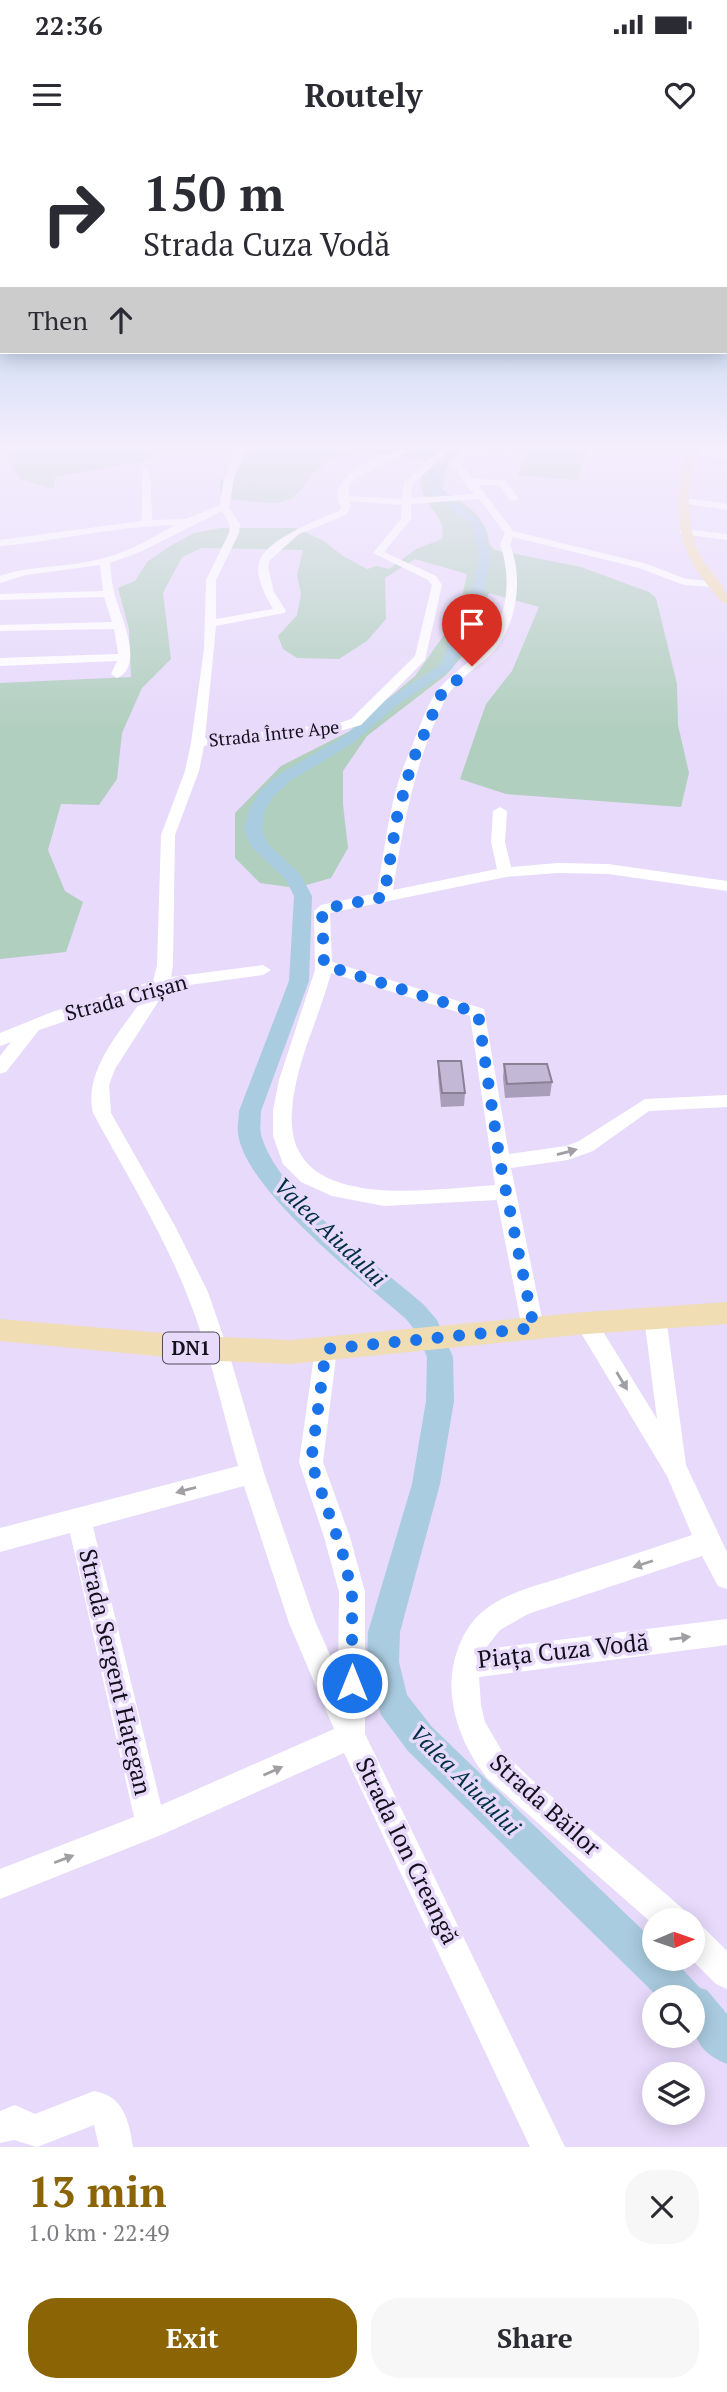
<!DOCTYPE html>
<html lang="en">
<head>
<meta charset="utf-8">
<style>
	body { margin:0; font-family:"PT Serif",serif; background:#f7f7f7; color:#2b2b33; height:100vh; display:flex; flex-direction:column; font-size:26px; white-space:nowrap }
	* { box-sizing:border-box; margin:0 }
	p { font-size:23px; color:#7c7c81 }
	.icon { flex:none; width:38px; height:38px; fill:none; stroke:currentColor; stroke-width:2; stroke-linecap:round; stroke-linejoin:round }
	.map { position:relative; height:2007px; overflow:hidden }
	.sheet { display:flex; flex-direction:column; background:#fff; flex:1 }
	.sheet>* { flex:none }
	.top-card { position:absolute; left:0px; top:0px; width:728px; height:214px; box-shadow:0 4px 18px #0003; background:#fff; color:#2b2b33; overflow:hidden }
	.needle { width:46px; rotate:88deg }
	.controls { position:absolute; left:642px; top:1768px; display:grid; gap:14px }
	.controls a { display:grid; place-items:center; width:63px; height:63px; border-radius:50%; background:#fff; box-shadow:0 4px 18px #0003; font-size:35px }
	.pin { position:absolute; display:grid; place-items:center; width:60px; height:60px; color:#fff; margin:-72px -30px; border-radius:50% 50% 50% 0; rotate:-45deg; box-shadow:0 0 7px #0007 }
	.pin .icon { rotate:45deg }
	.me { position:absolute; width:77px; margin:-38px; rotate:0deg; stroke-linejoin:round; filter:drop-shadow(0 0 5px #0008) }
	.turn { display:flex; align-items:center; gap:24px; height:147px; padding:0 28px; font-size:32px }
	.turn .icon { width:91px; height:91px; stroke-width:2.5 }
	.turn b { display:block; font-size:49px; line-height:60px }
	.then { display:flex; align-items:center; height:66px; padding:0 28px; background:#0003; gap:14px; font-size:26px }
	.round { display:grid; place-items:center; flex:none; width:74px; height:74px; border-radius:28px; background:#f7f7f7 }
	.headline { display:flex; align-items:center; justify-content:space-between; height:119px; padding:0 28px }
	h1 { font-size:42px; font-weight:600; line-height:52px; color:#8b6505 }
	.action { display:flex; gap:14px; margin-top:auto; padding:14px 28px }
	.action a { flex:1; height:80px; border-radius:28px; background:#8b6505; color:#fff; font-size:28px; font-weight:600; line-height:80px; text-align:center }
	.action a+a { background:#f7f7f7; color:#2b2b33 }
	.status { display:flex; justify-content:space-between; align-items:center; height:49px; padding:0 35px; background:#fff; direction:ltr }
	.status svg { height:19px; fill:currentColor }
	header { display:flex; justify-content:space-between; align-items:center; height:91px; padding:0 28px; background:#fff; font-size:32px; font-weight:600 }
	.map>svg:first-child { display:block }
</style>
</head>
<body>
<div class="status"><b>22:36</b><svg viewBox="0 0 49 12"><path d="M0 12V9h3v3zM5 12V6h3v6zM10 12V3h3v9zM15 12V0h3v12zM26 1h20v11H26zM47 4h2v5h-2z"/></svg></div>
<header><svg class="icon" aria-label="menu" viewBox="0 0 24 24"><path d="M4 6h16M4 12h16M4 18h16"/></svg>Routely<svg class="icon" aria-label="heart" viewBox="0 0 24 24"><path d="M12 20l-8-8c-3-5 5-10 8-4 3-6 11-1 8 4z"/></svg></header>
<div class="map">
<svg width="727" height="2007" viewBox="0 0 727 2007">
	<rect width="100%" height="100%" fill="#e7dafb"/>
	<path fill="#b1cfbf" d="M9 307H154L151 320 55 337 54 349 20 339 7 318Z
		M245 307H460C448 320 444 331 442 349 464 365 487 374 489 404L495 410 581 427 649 452 656 458 677 544 678 585 689 633 681 667 506 654 460 639 486 564 512 531 539 467 489 453 470 507 446 535 367 596 343 631V664L348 708 331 738 296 748 260 743 235 718V673L281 626 350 591 415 536 458 475 467 434 415 419 385 438 386 479 367 501 339 519 297 518 283 509 278 496 297 475 301 454 297 435 303 410 202 408 182 417 163 453 171 519 142 548 122 593 117 639 99 665 61 664 48 710 65 751 83 762 66 812 0 819V543L131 537 129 489 118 448 135 441 147 422 170 406 194 393 221 388H296L324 401 343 416 367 429 377 426 389 429 416 409 442 399C446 380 431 371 424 355 422 350 421 343 420 337L436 323C401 316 353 303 320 327 307 336 302 358 281 362 267 365 238 359 222 358L219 345 237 316Z
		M529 307 587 310 578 340 517 335Z"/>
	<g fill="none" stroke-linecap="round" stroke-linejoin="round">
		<path fill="#aacce0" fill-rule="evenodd" d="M452 307H464L440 330 441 352 481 382 491 417 480 474 462 497 459 515 452 529 397 565 353 603 290 641 273 657 265 670 262 690 268 704 300 734 312 756 309 841 261 971C261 980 259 989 262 998 280 1056 377 1124 424 1165L437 1180 453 1217 454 1261 440 1344 400 1492 399 1522 407 1555 432 1587 654 1801V1818H672L700 1848 707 1850 727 1874V1924C691 1909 693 1890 693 1857H658L408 1611 381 1575 367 1522 368 1492 412 1344 426 1261 427 1217 417 1193 406 1179C363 1141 244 1049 238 993 237 986 239 978 239 971L289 841 294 756 286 740 251 706 244 690 249 670 260 651 278 635 343 597 387 559 439 526 445 515 448 497 467 474 479 417 472 385 431 353C426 330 435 320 452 307Z"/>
		<path fill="#fff" fill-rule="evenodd" d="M240 307H248L234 338 229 367 240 385 239 393 216 440V479L273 469C266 456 255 438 259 423 264 400 319 379 339 371L341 367C340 364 338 361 338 357 335 329 396 307 418 307L357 337 350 344 348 356 402 359 404 342 444 307H453L412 345 411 358 475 354 465 344 453 324C460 312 469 307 483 307L465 318 461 324 473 339 505 340 518 358 516 360H510L499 345H478L513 391 647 424 686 439 712 441 717 444 712 447 684 445 639 428 513 397 510 405C524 439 517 487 490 515 476 528 453 543 445 560 415 621 403 684 393 750L497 729 491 702 493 671 500 667 507 671 505 702 511 727 558 723 608 724 727 741V751L608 734 558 733 506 737 330 773 332 822 484 869 509 1014 566 1006 579 1001 645 959 727 955V967L649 971 593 1011 568 1020 511 1028 544 1188 541 1194 533 1197 525 1194 522 1188 497 1060 384 1066 332 1056 301 1042 283 1024 273 996V970L279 940 315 830 314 771 321 765 377 753C385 709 389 660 407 618 416 598 423 573 435 554 448 535 471 523 485 506 508 479 512 437 500 405L505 393 479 359 411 364V379L384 412 436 436 442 445 425 520 361 585 340 591 204 606 199 631 175 695 173 825 171 837 263 825 271 830 263 835 167 848 115 929 109 945 111 973 175 1086 208 1152 228 1210 264 1333 315 1481 338 1533 339 1452 324 1397 299 1322 315 1209 318 1202 326 1200 334 1202 337 1209 323 1322 350 1397 365 1452V1594L565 2007H530L344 1613 161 1695 0 1759V1729L134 1677 70 1393 0 1412V1388L238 1326C222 1268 209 1208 186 1152 161 1090 125 1032 93 973 83 929 123 889 146 854L39 890 6 932 0 934V916L11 902 0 906V893L52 872 153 841 157 825 161 695 185 631 191 603 204 509 206 440 229 393 230 385 222 371 140 412 110 423C111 434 112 445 115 456 121 477 145 526 117 538L111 534 117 521 0 526V518L118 514 114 489 0 491V485L112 482 104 457 0 460V454L103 451 100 425 26 435 0 443V436C31 425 64 428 96 420 125 414 150 399 175 385 116 386 59 401 0 406V400L142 381V330L146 327 150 330 152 380 186 379 220 365 224 338ZM349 361 402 365 401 379 373 413 428 440 432 445 415 516 351 579 339 583 205 598 216 486 284 473 286 471 274 452 268 427 270 420 299 394 346 375 351 367ZM331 833 470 876 495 1045C430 1049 284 1075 292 971 295 923 319 879 331 833ZM244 1346 289 1483 334 1589 161 1665 93 1387Z
			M693 307 727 314V320L690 312Z
			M684 358 727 364V370L681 363V359Z
			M684 389 727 394V400L681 394 679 392Z
			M655 1168 663 1171 666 1177 686 1325 727 1412V1449L718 1446 702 1416 528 1474 500 1490 485 1509 727 1479V1505L479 1537 481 1565 485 1582 502 1611 531 1639 667 1755 683 1769 687 1780H654V1785L488 1639C469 1616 455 1587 452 1556 449 1527 459 1493 481 1473 504 1452 541 1445 569 1435 610 1422 651 1409 692 1395L667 1336 575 1183 578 1177 586 1174 594 1177 657 1279 644 1177 647 1171Z
			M693 1783 704 1788 727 1811V1849L716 1844 690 1818H693Z
			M94 1951C124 1956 129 1981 133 2007H99L94 1985 37 2007 14 2000 0 2003V1971L15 1965 35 1974Z"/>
		<path fill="#f1ddb3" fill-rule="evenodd" d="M690 307H700C684 339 685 392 704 422 714 437 727 445 727 463L722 462C691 426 676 404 679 355 680 338 681 322 690 307Z
			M727 1162V1184L586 1194 291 1224 197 1220 0 1201V1179L197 1196 291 1200 586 1172Z"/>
	</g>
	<path fill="#a99eb9" d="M438 921 465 953 464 966 441 967 438 935Z
		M504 924 552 942 550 956 505 958 503 938Z"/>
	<path fill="#c4b8d7" stroke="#898196" stroke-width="2" d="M438 921H461L465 953H442Z
		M504 924H547L552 942 507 944Z"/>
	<defs><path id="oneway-solid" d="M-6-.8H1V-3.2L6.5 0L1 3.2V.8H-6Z" transform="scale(1.75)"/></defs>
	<g fill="#a19fa4">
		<use href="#oneway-solid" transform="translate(567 1012) rotate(-15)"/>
		<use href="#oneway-solid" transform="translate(622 1241) rotate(59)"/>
		<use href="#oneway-solid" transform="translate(186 1350) rotate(165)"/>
		<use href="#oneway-solid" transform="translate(643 1424) rotate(162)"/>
		<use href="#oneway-solid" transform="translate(680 1498) rotate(-7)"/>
		<use href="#oneway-solid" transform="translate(273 1631) rotate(-24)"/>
		<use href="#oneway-solid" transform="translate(64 1719) rotate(-21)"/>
	</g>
	<linearGradient id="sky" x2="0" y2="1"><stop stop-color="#8fbee5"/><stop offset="0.52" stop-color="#f4eefd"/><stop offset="1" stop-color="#f4eefd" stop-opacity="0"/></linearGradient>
	<rect width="727" height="588" fill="url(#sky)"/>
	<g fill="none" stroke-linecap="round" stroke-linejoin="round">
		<path stroke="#1a73e8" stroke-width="12" stroke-dasharray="0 21.6" d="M352 1543V1452L342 1411 311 1322 326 1209 534 1188 500 1022 478 873 324 825 322 771 327 768 384 757 397 677 412 622 441 555 472 526"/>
	</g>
	<g text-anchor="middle" stroke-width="7" stroke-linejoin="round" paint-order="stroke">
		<g font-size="18" fill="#14101b" stroke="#e7dafb">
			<text transform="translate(274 594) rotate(-6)" y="6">Strada Între Ape</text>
		</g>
		<rect fill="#e7dafb" stroke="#534d5e" stroke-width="2" x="163" y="1192.5" width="56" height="31" rx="5"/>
		<g font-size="19" font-weight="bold" fill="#14101b">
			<text x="191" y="1215">DN1</text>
		</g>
		<g font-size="21" fill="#14101b" stroke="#e7dafb">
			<text transform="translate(126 858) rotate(-15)" y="7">Strada Crișan</text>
		</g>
		<g font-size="23" font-style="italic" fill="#002f44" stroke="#e7dafb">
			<text transform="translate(330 1092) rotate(44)" y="8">Valea Aiudului</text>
			<text transform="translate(465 1640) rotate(45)" y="8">Valea Aiudului</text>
		</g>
		<g font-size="24" fill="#14101b" stroke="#e7dafb">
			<text transform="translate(563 1511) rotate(-6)" y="8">Piața Cuza Vodă</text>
			<text transform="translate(115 1532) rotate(77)" y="8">Strada Sergent Hațegan</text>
			<text transform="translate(545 1665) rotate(42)" y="8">Strada Băilor</text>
			<text transform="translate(407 1711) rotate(64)" y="8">Strada Ion Creangă</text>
		</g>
	</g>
</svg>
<div class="controls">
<a><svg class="needle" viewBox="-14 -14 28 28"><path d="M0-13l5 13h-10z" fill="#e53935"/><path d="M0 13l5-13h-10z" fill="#7c7c81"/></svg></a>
<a><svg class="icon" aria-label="search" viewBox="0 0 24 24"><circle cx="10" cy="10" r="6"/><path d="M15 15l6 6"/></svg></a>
<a><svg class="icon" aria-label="layers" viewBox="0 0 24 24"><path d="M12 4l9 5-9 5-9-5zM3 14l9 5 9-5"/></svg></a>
</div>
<div class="pin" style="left:472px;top:526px;background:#d93025"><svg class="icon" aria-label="arrive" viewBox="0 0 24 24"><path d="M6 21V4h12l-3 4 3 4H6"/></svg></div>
<svg class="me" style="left:352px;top:1543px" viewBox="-20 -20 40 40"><circle r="17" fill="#1a73e8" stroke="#fff" stroke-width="3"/><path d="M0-11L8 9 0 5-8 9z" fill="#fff"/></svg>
<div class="top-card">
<div class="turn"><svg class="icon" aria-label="right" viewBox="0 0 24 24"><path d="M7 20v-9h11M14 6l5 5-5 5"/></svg><div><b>150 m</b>Strada Cuza Vodă</div></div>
<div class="then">Then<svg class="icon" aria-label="ahead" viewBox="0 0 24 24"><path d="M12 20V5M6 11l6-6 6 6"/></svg></div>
</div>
</div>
<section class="sheet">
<div class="headline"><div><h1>13 min</h1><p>1.0 km · 22:49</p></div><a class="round"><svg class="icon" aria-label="close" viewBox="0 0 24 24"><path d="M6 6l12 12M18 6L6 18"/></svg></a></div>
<div class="action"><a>Exit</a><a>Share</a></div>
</section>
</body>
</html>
